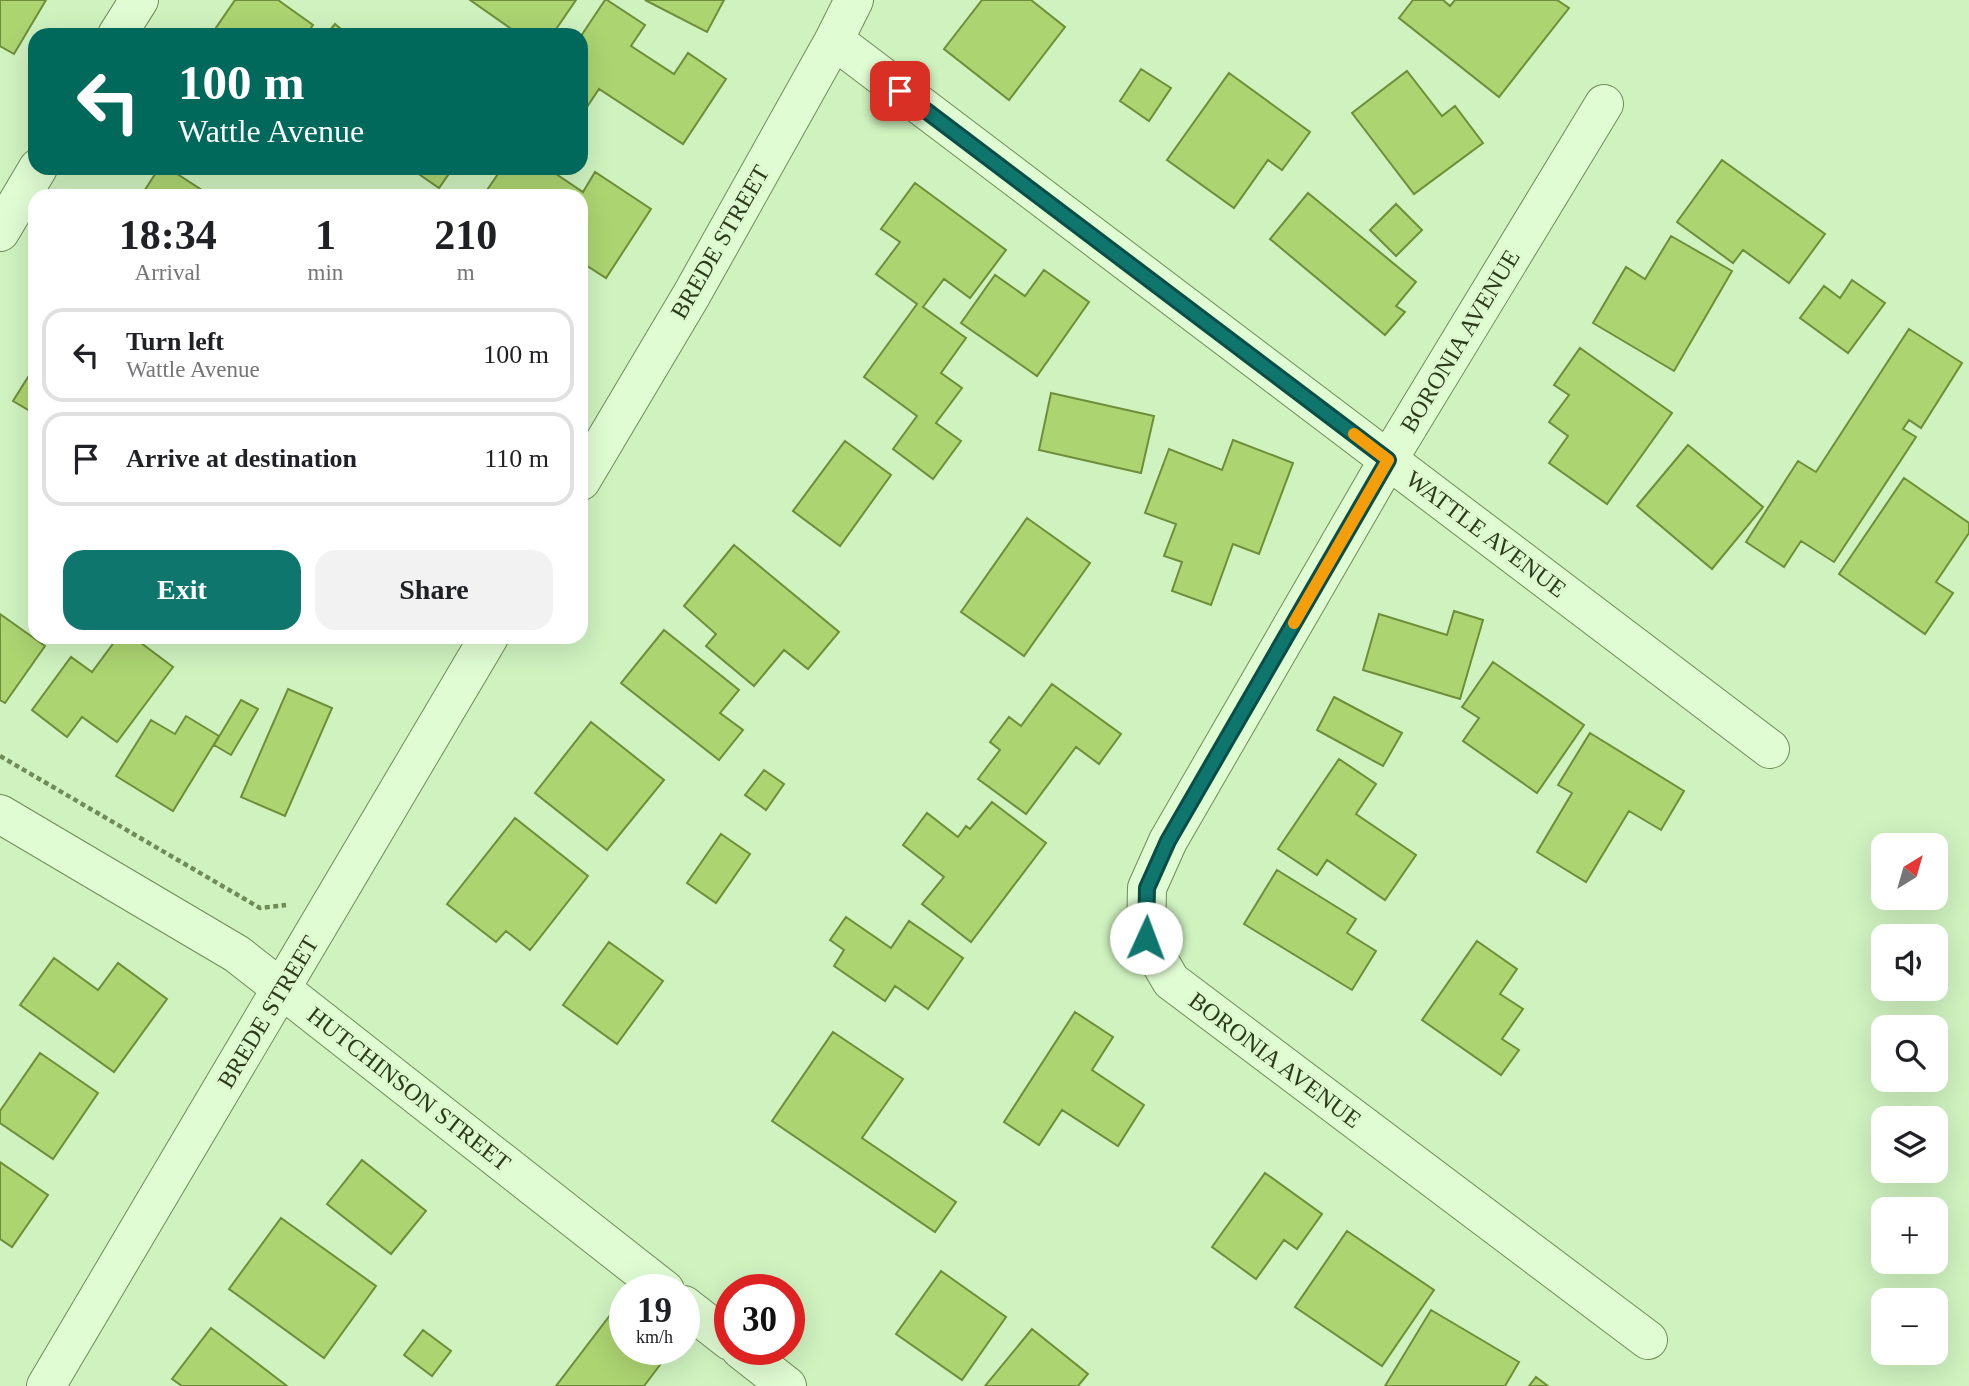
<!DOCTYPE html>
<html lang="en">
<head>
<meta charset="utf-8">
<style>
	body { margin:0; font-family:Georgia,serif; background:#f2f2f2; color:#202124; height:100vh; display:flex; flex-direction:column; font-size:26px; white-space:nowrap }
	* { box-sizing:border-box; margin:0 }
	p { font-size:23px; color:#757577 }
	.icon { flex:none; width:38px; height:38px; fill:none; stroke:currentColor; stroke-width:2; stroke-linecap:round; stroke-linejoin:round }
	.map { position:relative; flex:1; overflow:hidden }
	.side { position:absolute; left:28px; top:189px; width:560px; height:455px; display:flex; flex-direction:column; background:#fff; border-radius:21px; box-shadow:0 7px 28px #0002 }
	.side>* { flex:none }
	.hud { position:absolute; left:28px; top:28px; width:560px; height:147px; border-radius:21px; box-shadow:0 7px 28px #0002; background:#00695c; color:#fff; overflow:hidden }
	.needle { width:46px; rotate:37deg }
	.buttons { position:absolute; left:1871px; top:833px; display:grid; gap:14px }
	.buttons a { display:grid; place-items:center; width:77px; height:77px; border-radius:14px; background:#fff; box-shadow:0 7px 28px #0002; font-size:35px }
	.speed { position:absolute; left:609px; top:1274px; display:flex; gap:14px; font-size:35px; font-weight:700; text-align:center }
	.speed>* { display:grid; place-content:center; width:91px; height:91px; border-radius:50%; background:#fff; box-shadow:0 7px 28px #0002; line-height:1 }
	.speed small { font-size:18px; font-weight:400 }
	.speed .limit { border:10px solid #d22; background:#fff; color:#111 }
	.pin { position:absolute; display:grid; place-items:center; width:60px; height:60px; color:#fff; margin:-30px; border-radius:14px; box-shadow:0 4px 10px #0006 }
	.me { position:absolute; width:77px; margin:-38px; rotate:2deg; stroke-linejoin:round; filter:drop-shadow(0 0 5px #0008) }
	.turn { display:flex; align-items:center; gap:24px; height:147px; padding:0 35px; font-size:32px }
	.turn .icon { width:91px; height:91px; stroke-width:2.5 }
	.turn b { display:block; font-size:49px; line-height:60px }
	.eta { display:flex; justify-content:space-evenly; align-items:center; height:119px; text-align:center }
	.eta b { font-size:42px; font-weight:700; line-height:49px }
	.cta { display:flex; gap:14px; margin-top:auto; padding:14px 35px }
	.cta a { flex:1; height:80px; border-radius:21px; background:#0f766e; color:#fff; font-size:28px; font-weight:700; line-height:80px; text-align:center }
	.cta a+a { background:#f2f2f2; color:#202124 }
	ul { padding:0; list-style:none }
	li { display:flex; align-items:center; gap:21px; height:94px; margin:0 14px 10px; padding:0 21px; border:4px solid #e0e0e0; border-radius:21px }
	li div { flex:1 }
	li b { display:block; font-size:26px }
	li em { font-style:normal }
	.map>svg:first-child { display:block }
</style>
</head>
<body>
<div class="map">
<svg width="1969" height="1386" viewBox="0 0 1969 1386">
	<rect width="100%" height="100%" fill="#cff2bf"/>
	<path fill="#acd471" stroke="#6e8e39" stroke-width="2" d="M0 0H46L14 54 0 46Z
		M235 0H278L313 25 306 35H211Z
		M470 0H576L552 35H520Z
		M605 0H607L645 25 631 46 674 74 688 53 726 79 683 144 599 89 581 116V36Z
		M645 0H724L707 32Z
		M982 0H1031L1065 27 1009 100 944 49Z
		M1413 0H1443L1450 6 1455 0H1557L1569 8 1499 97 1399 18Z
		M335 24 348 35H326Z
		M1141 69 1171 88 1149 121 1120 101Z
		M1407 71 1442 116 1455 106 1483 143 1414 194 1352 113Z
		M1229 73 1310 132 1282 170 1268 160 1234 208 1167 160Z
		M1722 160 1825 234 1789 283 1743 250 1733 263 1677 222Z
		M159 168H168L211 196H141Z
		M410 168H453L439 188Z
		M502 168H547L583 192 595 172 651 209 606 278 581 262V196H483Z
		M915 183 1006 250 970 298 944 279 923 307 966 338 941 373 962 388 936 423 961 441 933 479 893 449 917 416 864 377 917 304 876 274 900 242 881 229Z
		M1308 193 1416 282 1396 306 1405 312 1385 335 1270 239Z
		M1396 204 1422 230 1396 256 1370 230Z
		M1671 236 1732 271 1674 371 1593 323 1626 267 1645 279Z
		M1044 270 1089 302 1037 376 961 323 995 275 1025 296Z
		M1852 280 1885 303 1848 353 1800 318 1824 286 1840 298Z
		M1909 329 1962 363 1921 428 1909 420 1903 429 1916 437 1834 562 1801 541 1784 567 1746 542 1798 461 1816 472Z
		M1580 348 1672 413 1607 504 1549 463 1568 436 1549 422 1569 395 1554 385Z
		M35 366V414L13 401Z
		M1051 393 1154 416 1141 473 1039 450Z
		M1233 440 1293 463 1259 554 1233 544 1211 605 1172 591 1182 562 1164 556 1176 524 1145 513 1169 449 1222 470Z
		M845 441 891 475 840 546 793 511Z
		M1688 445 1763 507 1712 569 1637 506Z
		M1904 478 1969 523V533L1936 582 1953 593 1925 634 1839 574Z
		M1027 518 1090 563 1024 656 961 612Z
		M734 545 839 632 808 669 784 650 754 686 706 646 716 634 684 606Z
		M1454 611 1483 620 1460 699 1363 670 1379 614 1447 635Z
		M0 614 45 646 5 703 0 700Z
		M664 630 739 690 720 713 743 730 719 760 621 683Z
		M118 637H133L173 667 117 742 82 717 67 737 32 710 71 657 92 672Z
		M1493 662 1584 725 1537 793 1463 741 1479 718 1462 707Z
		M1052 684 1121 734 1099 764 1076 747 1026 814 978 779 1000 750 990 742 1009 717 1021 726Z
		M288 689 332 708 285 816 241 797Z
		M1334 697 1402 733 1383 766 1317 730Z
		M241 700 258 709 231 755 214 745Z
		M186 716 219 736 173 811 116 776 151 720 175 734Z
		M591 722 664 780 607 850 535 793Z
		M1590 733 1684 791 1661 830 1629 811 1586 882 1537 852 1572 793 1558 785Z
		M1339 759 1376 784 1356 814 1416 855 1385 900 1327 860 1317 875 1278 849Z
		M764 770 784 784 766 810 745 795Z
		M992 802 1046 843 971 942 922 904 944 877 903 845 927 813 958 837 966 826 970 829Z
		M515 818 588 876 530 950 506 931 496 942 447 904Z
		M721 834 750 854 716 903 687 883Z
		M1277 870 1356 919 1347 933 1376 951 1352 990 1244 924Z
		M846 917 891 948 909 921 963 958 928 1009 895 986 885 1001 834 966 844 950 830 940Z
		M1477 941 1517 969 1500 994 1523 1009 1502 1039 1519 1050 1501 1075 1422 1020Z
		M609 942 663 981 617 1044 563 1005Z
		M54 958 98 990 118 963 167 999 114 1072 20 1005Z
		M1075 1012 1113 1037 1092 1070 1144 1105 1118 1146 1062 1110 1039 1145 1004 1122Z
		M833 1032 903 1079 862 1138 956 1202 935 1232 772 1121Z
		M40 1053 98 1093 53 1159 0 1123V1111Z
		M362 1160 426 1211 391 1254 327 1204Z
		M0 1162 48 1195 12 1247 0 1239Z
		M1265 1173 1322 1214 1297 1249 1284 1240 1256 1279 1212 1247Z
		M281 1218 376 1286 324 1358 229 1289Z
		M1347 1231 1434 1290 1382 1366 1295 1307Z
		M941 1271 1006 1317 962 1380 896 1334Z
		M1431 1310 1519 1362 1505 1386H1385Z
		M611 1314 625 1325V1349H656L666 1357 644 1386H556Z
		M211 1328 287 1386H182L172 1379Z
		M1032 1329 1088 1374 1078 1386H985Z
		M423 1330 451 1351 432 1376 404 1355Z
		M1536 1377 1548 1386H1529Z"/>
	<g fill="none" stroke-linecap="round" stroke-linejoin="round">
		<g stroke="#708c56" stroke-width="40">
			<path id="minor" d="M117 35 139 0
				M834 40 1770 749
				M1604 104 1388 460 1168 841 1147 888 1146 938 1171 981 1648 1340
				M0 232 38 168
				M581 481 692 294 834 40 854 0
				M0 814 237 954 665 1290
				M684 1305 730 1341
				M740 1349 787 1386
				M46 1386 489 637"/>
		</g>
		<path stroke="#708c56" stroke-width="4.5" stroke-dasharray="5 3.5" stroke-linecap="butt" d="M0 756 260 908 286 905"/>
		<use href="#minor" stroke="#e0fcd3" stroke-width="38"/>
	</g>
	<g fill="none" stroke-linecap="round" stroke-linejoin="round">
		<g stroke="#0a4d48" stroke-width="18">
			<path id="route" d="M900 91 1388 460 1168 841 1147 888 1146 938"/>
		</g>
		<use href="#route" stroke="#0f766e" stroke-width="12"/>
		<path stroke="#f59e0b" stroke-width="12" d="M1294 623 1388 460 1354 434"/>
	</g>
	<g text-anchor="middle" stroke-width="6" stroke-linejoin="round" paint-order="stroke">
		<g font-size="24" fill="#2c3a1c" stroke="#dcf9cf">
			<text transform="translate(720 242) rotate(-60)" y="8">BREDE STREET</text>
			<text transform="translate(1460 341) rotate(-59)" y="8">BORONIA AVENUE</text>
			<text transform="translate(1486 534) rotate(37)" y="8">WATTLE AVENUE</text>
			<text transform="translate(268 1012) rotate(-59)" y="8">BREDE STREET</text>
			<text transform="translate(1275 1060) rotate(37)" y="8">BORONIA AVENUE</text>
			<text transform="translate(409 1089) rotate(38)" y="8">HUTCHINSON STREET</text>
		</g>
	</g>
</svg>
<div class="buttons">
<a><svg class="needle" viewBox="-14 -14 28 28"><path d="M0-13l5 13h-10z" fill="#e53935"/><path d="M0 13l5-13h-10z" fill="#757577"/></svg></a>
<a><svg class="icon" aria-label="sound" viewBox="0 0 24 24"><path d="M4 9h4l5-4v14l-5-4H4zM17 9q2 3 0 6"/></svg></a>
<a><svg class="icon" aria-label="search" viewBox="0 0 24 24"><circle cx="10" cy="10" r="6"/><path d="M15 15l6 6"/></svg></a>
<a><svg class="icon" aria-label="layers" viewBox="0 0 24 24"><path d="M12 4l9 5-9 5-9-5zM3 14l9 5 9-5"/></svg></a>
<a>+</a>
<a>−</a>
</div>
<div class="speed"><div>19<small>km/h</small></div><div class="limit">30</div></div>
<div class="pin" style="left:900px;top:91px;background:#d93025"><svg class="icon" aria-label="arrive" viewBox="0 0 24 24"><path d="M6 21V4h12l-3 4 3 4H6"/></svg></div>
<svg class="me" style="left:1146px;top:938px" viewBox="-20 -20 40 40"><circle r="19" fill="#fff"/><path d="M0-13L10 11 0 6-10 11z" fill="#0f766e"/></svg>
<div class="hud">
<div class="turn"><svg class="icon" aria-label="left" viewBox="0 0 24 24"><path d="M17 20v-9H6M10 6l-5 5 5 5"/></svg><div><b>100 m</b>Wattle Avenue</div></div>
</div>
<section class="side">
<div class="eta">
<div><b>18:34</b><p>Arrival</p></div>
<div><b>1</b><p>min</p></div>
<div><b>210</b><p>m</p></div>
</div>
<ul>
<li><svg class="icon" aria-label="left" viewBox="0 0 24 24"><path d="M17 20v-9H6M10 6l-5 5 5 5"/></svg><div><b>Turn left</b><p>Wattle Avenue</p></div><em>100 m</em></li>
<li><svg class="icon" aria-label="arrive" viewBox="0 0 24 24"><path d="M6 21V4h12l-3 4 3 4H6"/></svg><div><b>Arrive at destination</b></div><em>110 m</em></li>
</ul>
<div class="cta"><a>Exit</a><a>Share</a></div>
</section>
</div>
</body>
</html>
